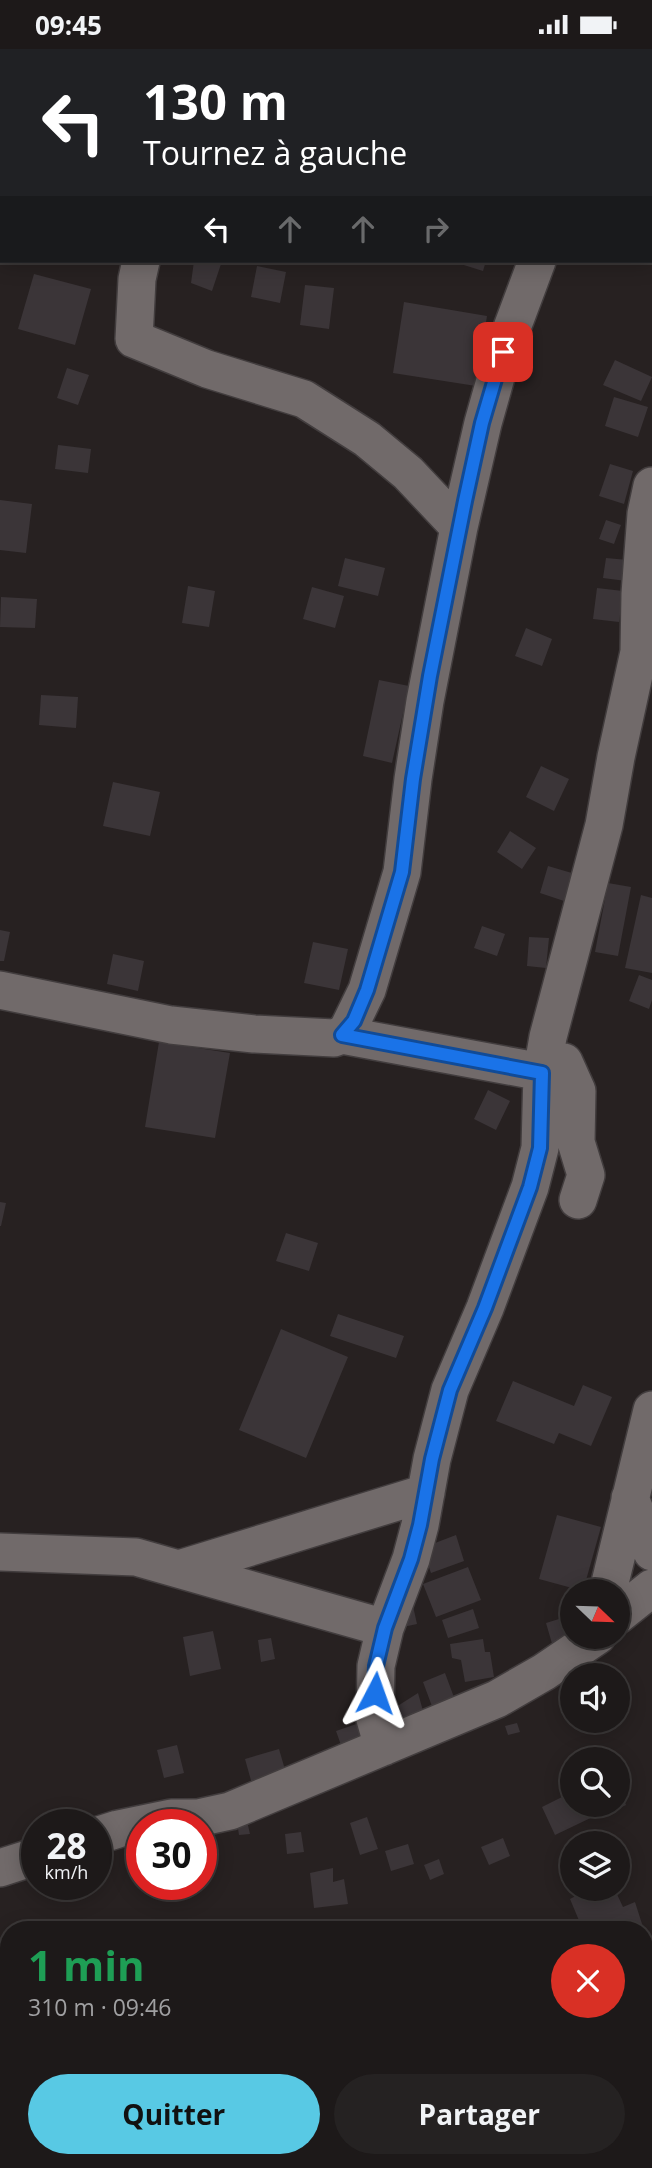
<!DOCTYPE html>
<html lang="fr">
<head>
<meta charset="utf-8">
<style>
	body { margin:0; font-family:"Open Sans",sans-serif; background:#252222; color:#f1f3f6; height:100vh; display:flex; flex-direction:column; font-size:26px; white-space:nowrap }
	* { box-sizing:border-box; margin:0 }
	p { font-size:23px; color:#a0a0a2 }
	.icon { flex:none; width:38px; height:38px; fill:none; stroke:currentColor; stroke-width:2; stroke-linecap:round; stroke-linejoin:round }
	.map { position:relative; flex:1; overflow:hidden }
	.side { position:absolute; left:0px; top:1872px; width:653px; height:247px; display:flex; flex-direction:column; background:#1d1919; border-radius:28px 28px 0 0; box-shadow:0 4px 18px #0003,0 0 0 2px #3b3838 }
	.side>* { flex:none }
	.guide { position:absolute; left:0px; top:0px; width:653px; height:214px; box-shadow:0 4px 18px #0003,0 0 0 2px #3b3838; background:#202124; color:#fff; overflow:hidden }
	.needle { width:46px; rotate:113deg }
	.buttons { position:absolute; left:560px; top:1530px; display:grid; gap:14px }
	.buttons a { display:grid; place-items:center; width:70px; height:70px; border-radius:50%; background:#1d1919; box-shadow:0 4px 18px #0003,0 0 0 2px #3b3838; font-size:35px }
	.speed { position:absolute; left:21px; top:1760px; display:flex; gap:14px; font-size:35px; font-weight:700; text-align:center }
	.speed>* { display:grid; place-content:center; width:91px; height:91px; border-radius:50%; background:#1d1919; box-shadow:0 4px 18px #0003,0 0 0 2px #3b3838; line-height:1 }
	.speed small { font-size:18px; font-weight:400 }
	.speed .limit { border:10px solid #d22; background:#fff; color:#111 }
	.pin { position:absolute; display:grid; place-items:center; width:60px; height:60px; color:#fff; margin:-30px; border-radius:14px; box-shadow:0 4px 10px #0006 }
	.me { position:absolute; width:77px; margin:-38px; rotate:4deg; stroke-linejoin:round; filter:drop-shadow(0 0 5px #0008) }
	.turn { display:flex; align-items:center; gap:24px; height:147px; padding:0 28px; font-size:32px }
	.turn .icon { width:91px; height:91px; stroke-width:2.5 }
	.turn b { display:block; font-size:49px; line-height:60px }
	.lanes { display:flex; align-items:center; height:66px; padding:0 28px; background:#0003; justify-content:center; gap:35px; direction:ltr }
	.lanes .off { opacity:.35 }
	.round { display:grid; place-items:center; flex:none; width:74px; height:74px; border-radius:37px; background:#252222 }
	.head { display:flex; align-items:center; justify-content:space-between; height:119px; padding:0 28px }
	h1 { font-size:42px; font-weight:700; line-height:52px; color:#1e9e55 }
	.button { display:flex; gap:14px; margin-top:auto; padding:14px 28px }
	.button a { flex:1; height:80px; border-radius:42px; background:#58c9e4; color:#111; font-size:28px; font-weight:700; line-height:80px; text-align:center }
	.button a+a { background:#252222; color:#f1f3f6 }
	.status { display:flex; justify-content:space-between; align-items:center; height:49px; padding:0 35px; background:#1d1919; direction:ltr }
	.status svg { height:19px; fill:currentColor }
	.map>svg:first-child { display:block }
</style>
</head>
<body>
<div class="status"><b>09:45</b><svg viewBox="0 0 49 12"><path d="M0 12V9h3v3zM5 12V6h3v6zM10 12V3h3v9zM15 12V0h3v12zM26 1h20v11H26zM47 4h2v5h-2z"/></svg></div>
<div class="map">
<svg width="652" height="2119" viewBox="0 0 652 2119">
	<rect width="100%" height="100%" fill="#272121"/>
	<path fill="#3b3538" d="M194 212H222L212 242 191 234Z
		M451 212H486L483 222Z
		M257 217 286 223 280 254 251 248Z
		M34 225 91 240 75 296 18 280Z
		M305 236 334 239 329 280 300 276Z
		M404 253 487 267 476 337 393 324Z
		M615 311 652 328 641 352 603 336Z
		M67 319 89 326 78 356 57 349Z
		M614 348 648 358 638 388 605 377Z
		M58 396 91 400 88 424 55 420Z
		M610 415 633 422 624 455 599 447Z
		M0 451 32 455 26 504 0 501Z
		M606 471 621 476 614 495 599 490Z
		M345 509 385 519 378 547 338 537Z
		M606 509 628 511 626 532 603 529Z
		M188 537 215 542 209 578 182 574Z
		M312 538 344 547 335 579 303 570Z
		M597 539 623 542 619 573 593 570Z
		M1 548 37 550 35 579 0 578Z
		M526 579 552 590 542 617 515 607Z
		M379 631 409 637 392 714 363 707Z
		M41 646 78 648 76 679 39 676Z
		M541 717 569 730 554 762 526 748Z
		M113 733 160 743 150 787 103 777Z
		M510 782 536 799 522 820 497 803Z
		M548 817 582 827 573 855 540 844Z
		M608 834 631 838 618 907 595 903Z
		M641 846 652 849V924L625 919Z
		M482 877 505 885 497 907 474 899Z
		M0 881 10 883 4 912H0Z
		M529 888 549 889 546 919 527 917Z
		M313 893 348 900 339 941 304 934Z
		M113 905 144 912 138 942 107 935Z
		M639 926 652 931V951L649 960 629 952Z
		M159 993 230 1004 215 1089 145 1078Z
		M488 1041 510 1052 496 1081 474 1070Z
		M0 1153 6 1154 1 1177H0Z
		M286 1184 318 1194 309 1222 276 1212Z
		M338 1265 404 1287 396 1309 330 1287Z
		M281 1280 348 1308 306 1409 239 1381Z
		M513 1332 574 1357 583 1336 612 1348 591 1397 559 1384 554 1395 496 1372Z
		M557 1466 601 1478 583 1542 539 1530Z
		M456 1486 464 1512 431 1524 422 1499Z
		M468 1518 481 1551 436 1568 423 1535Z
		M413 1557 417 1575 403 1578 399 1560Z
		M473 1560 479 1579 448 1589 442 1571Z
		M572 1566V1587L553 1598 546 1574Z
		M213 1582 221 1620 190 1627 183 1588Z
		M271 1589 275 1610 261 1613 258 1591Z
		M483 1590 485 1603H490L494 1628 465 1633 461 1611 452 1609 450 1595Z
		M445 1624 455 1651 433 1660 423 1633Z
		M418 1644 425 1669 382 1676 381 1659 396 1658Z
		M365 1672 371 1689 342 1699 336 1682Z
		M517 1674 520 1683 508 1686 505 1677Z
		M177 1696 184 1724 164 1729 157 1701Z
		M279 1700 286 1724 252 1735 245 1710Z
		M618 1737 626 1756 609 1764 605 1755H618Z
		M572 1743V1755H597L601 1764 555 1786 542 1758Z
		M367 1768 378 1800 360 1806 350 1774Z
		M247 1772 250 1785 239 1786 237 1773Z
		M301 1783 304 1803 287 1805 285 1785Z
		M503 1789 510 1807 489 1816 481 1798Z
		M408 1795 414 1815 391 1822 385 1802Z
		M439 1810 444 1825 430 1831 424 1816Z
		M333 1819V1833L344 1830 348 1855 314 1859 310 1824Z
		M591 1839H614L623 1858 635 1853 643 1878 639 1881H583L570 1850Z
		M289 1875V1881H260V1878Z
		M652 1956V1976L644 1980V1960Z
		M518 2110H549L554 2119H502Z"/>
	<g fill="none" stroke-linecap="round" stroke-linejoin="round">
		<g stroke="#423d3e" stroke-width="40">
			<path id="minor" d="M179 2V0
				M603 2V0
				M141 212 137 230 134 290 207 320 304 350 367 390 408 424 459 478
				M0 941 171 976 254 985 334 989 342 986 348 980 367 941 402 823 413 730 425 652 459 478 483 374 503 303 537 212
				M342 986 542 1023 564 1013 577 1042 576 1093 586 1126 578 1151
				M630 1449 652 1503
				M0 1503 136 1508 385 1579
				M179 1520 426 1444
				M608 1542 652 1361
				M618 1566 652 1539
				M383 1698 375 1670 376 1617 385 1579 411 1510 420 1476 432 1410 450 1341 485 1259 530 1138 540 1099 542 1023 548 988 604 776 616 708 639 603 640 545 646 465 652 437
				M96 1787 118 1780 171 1769H198L230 1762 497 1650 544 1623 597 1587
				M0 1819 37 1807
				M644 1931 652 1927
				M328 2110 332 2119
				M239 2119 265 2110"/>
		</g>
		<use href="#minor" stroke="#716a6a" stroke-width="37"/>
	</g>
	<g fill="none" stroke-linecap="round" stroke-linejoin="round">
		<g stroke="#114b97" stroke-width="18">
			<path id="route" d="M375 1644 376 1617 385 1579 411 1510 420 1476 432 1410 450 1341 485 1259 530 1138 540 1099 542 1024 342 986 354 972 367 941 402 823 413 730 430 627 465 452 482 374 503 303"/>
		</g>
		<use href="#route" stroke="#1a73e8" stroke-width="12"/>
	</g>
</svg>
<div class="buttons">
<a><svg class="needle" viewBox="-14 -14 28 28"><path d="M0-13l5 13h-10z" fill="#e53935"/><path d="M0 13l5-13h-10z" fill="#a0a0a2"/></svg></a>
<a><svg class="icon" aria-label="sound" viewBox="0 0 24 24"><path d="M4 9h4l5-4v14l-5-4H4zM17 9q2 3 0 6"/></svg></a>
<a><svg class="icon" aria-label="search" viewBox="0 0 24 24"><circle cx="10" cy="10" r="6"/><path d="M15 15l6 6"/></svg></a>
<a><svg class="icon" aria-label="layers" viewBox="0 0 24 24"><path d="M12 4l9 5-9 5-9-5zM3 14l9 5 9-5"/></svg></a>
</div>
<div class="speed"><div>28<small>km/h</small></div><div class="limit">30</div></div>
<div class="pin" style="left:503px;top:303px;background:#d93025"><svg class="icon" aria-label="arrive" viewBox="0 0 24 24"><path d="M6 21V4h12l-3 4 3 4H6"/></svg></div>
<svg class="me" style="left:375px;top:1644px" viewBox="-20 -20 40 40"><path d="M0-17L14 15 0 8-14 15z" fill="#1a73e8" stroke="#fff" stroke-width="4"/></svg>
<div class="guide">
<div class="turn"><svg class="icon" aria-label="left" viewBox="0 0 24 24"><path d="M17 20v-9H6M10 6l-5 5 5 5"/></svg><div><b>130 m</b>Tournez à gauche</div></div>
<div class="lanes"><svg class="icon" aria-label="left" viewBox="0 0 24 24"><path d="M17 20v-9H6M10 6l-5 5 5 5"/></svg><svg class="icon off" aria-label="ahead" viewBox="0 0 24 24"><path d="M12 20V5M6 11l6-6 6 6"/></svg><svg class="icon off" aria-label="ahead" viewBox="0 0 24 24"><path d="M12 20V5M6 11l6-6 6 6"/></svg><svg class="icon off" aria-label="right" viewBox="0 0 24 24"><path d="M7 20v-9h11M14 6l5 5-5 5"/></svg></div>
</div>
<section class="side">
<div class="head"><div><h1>1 min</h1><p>310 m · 09:46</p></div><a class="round" style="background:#d93025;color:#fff"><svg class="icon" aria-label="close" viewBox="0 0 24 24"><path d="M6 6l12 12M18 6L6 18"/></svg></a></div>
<div class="button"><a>Quitter</a><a>Partager</a></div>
</section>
</div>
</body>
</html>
